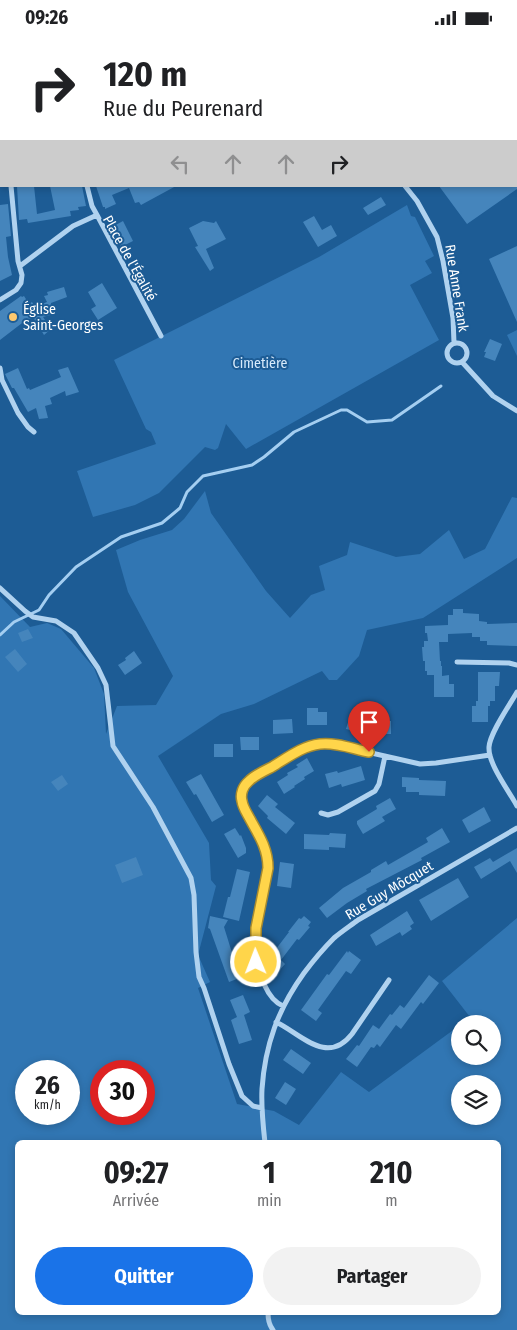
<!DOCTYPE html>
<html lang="fr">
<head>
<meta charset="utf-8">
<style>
	body { margin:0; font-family:"Fira Sans Condensed",sans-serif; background:#f2f2f2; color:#202124; height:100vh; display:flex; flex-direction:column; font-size:19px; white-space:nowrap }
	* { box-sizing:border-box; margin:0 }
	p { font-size:16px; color:#757577 }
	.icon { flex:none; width:28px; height:28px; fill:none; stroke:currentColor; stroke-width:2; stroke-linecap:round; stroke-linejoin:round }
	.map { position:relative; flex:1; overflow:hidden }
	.details { position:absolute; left:15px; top:1105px; width:486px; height:175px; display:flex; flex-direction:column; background:#fff; border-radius:8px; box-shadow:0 2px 8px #0003 }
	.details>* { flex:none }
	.top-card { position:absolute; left:0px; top:0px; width:518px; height:152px; box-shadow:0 2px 8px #0003; background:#fff; color:#202124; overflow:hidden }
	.tools { position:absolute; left:451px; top:980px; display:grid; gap:10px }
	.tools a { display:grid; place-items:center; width:50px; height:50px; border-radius:50%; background:#fff; box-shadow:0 2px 8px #0003; font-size:25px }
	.speed { position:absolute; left:15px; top:1025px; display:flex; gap:10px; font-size:25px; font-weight:700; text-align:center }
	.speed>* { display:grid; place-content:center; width:65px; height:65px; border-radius:50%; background:#fff; box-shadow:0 2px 8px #0003; line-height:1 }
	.speed small { font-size:12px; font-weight:400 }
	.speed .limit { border:8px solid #d22; background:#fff; color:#111 }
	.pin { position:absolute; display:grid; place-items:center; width:42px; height:42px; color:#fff; margin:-51px -21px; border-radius:50% 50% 50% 0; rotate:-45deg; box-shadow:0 0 5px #0007 }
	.pin .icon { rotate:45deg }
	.me { position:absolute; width:55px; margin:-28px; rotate:359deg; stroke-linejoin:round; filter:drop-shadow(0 0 4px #0008) }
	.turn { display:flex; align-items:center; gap:18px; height:105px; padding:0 20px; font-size:22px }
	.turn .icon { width:65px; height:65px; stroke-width:2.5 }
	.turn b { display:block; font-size:35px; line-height:42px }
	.lanes { display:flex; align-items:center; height:48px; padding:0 20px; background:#0003; justify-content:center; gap:25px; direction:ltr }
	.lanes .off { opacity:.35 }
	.eta { display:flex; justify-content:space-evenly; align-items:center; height:85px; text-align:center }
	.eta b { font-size:30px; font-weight:700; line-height:35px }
	.button { display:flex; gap:10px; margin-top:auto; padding:10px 20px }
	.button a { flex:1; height:58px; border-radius:30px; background:#1a73e8; color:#fff; font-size:20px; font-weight:700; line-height:58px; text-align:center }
	.button a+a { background:#f2f2f2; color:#202124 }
	.status { display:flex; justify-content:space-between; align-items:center; height:35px; padding:0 25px; background:#fff; direction:ltr }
	.status svg { height:14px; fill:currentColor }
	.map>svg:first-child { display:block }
</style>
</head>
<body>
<div class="status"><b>09:26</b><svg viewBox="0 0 49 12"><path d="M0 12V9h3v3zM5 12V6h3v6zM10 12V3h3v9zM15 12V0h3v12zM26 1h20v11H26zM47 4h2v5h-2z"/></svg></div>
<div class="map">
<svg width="517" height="1295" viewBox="0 0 517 1295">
	<rect width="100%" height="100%" fill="#1d5c95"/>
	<path fill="#3176b3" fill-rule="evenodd" d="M407 170 411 181 415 182 434 221 425 226 432 238 410 250 439 305 246 414 226 389 218 413 215 415 205 412 159 458 135 470 93 482 77 436 156 409 151 397 146 394 114 325 319 222Z
		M517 295V321L507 300Z
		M205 456 211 478 266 556 290 583 311 560 325 555 319 531 347 520 350 507 396 522 420 519 449 495 464 524 485 514 512 462 517 463V523L423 583 367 595 359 621 337 645H329L322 636 254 669 221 679 158 721 209 808 211 845 216 851 198 920 210 947 198 953 237 1069 274 1076 299 1090 341 1037 369 1057 460 990V1021H492V989H462L470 982 442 946 517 883V1295H0V561L30 592 47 588 61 594 94 633 104 659 106 699 117 671 156 670 173 641 128 557 116 515 140 505 172 495 184 484ZM26 1036H69V1079H26ZM101 1036H144V1079H101ZM460 1049H492V1081H460ZM18 1108H499V1278H18Z"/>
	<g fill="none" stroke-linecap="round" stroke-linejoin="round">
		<path stroke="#a4cef1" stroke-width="3" d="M0 600 14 587 39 575 49 560 76 532 121 502 162 488 180 473 187 457 203 441 252 430 264 422 294 397 341 375H347L367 387 392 385 441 351"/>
	</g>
	<path fill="#4585bc" d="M17 151H34L37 179 55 175 50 151H82L86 171 78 172 79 175 70 176 71 181 28 188 27 184 19 185Z
		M96 151H176L141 170 139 167 135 168 129 153 112 160 116 169 105 174V172H103Z
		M439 151H517V154L467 189Z
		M381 162 386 170 368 180 363 173Z
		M8 169 11 201 6 202 8 222 12 240 0 246V170Z
		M314 181 322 195 331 190 337 201 318 212 303 187Z
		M123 186 133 206 121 212 112 192Z
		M203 186 214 188 216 186 226 204 206 214 214 233 210 236 195 212 198 211 189 193Z
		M517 211V287L489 224Z
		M102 248 117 273 98 285 91 274 96 271 88 257Z
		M64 252 67 262 51 268V269L54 279 43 282 51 294 44 300 33 282 27 286 26 285 0 305V276L21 261 22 262 24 261 29 269 32 267 35 272 47 267 44 261 48 260 47 257Z
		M490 304 502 309 495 326 484 322 486 317H484Z
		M68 332 79 357 66 361 65 356 50 363 52 369 45 371 48 383 39 384 36 373 28 377 14 353H12L5 339 18 333 27 354 29 353 30 355 61 342 58 335Z
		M453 574H463V578L479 579V586L487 587V589L517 588V611L487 610V606H480V602H472V598L448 599V607H439L440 626H441V631H442V641L449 640V649H454V662H434V640H427V636H425V626H423L422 612H424V606H428L427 598H425V591L448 590V580H453Z
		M28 594 33 603 22 607 18 598Z
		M15 614 27 629 18 637 5 622Z
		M134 616 142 628 125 640 118 630 126 625 125 623Z
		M478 637H500L499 651H495V666H490V671H488V687H472V671H476V666H478Z
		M307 673H318V677H327V690H307Z
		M292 684 293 698 273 699V685Z
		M349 684 366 688V686H391V699H368L346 694Z
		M240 702H259V715H241Z
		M214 709H233V722H214Z
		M307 723 314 736 304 742 305 744 294 751 295 752 284 759 277 747 288 740 287 738 298 732 296 730Z
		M361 731 365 745 342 752 341 749 329 753 325 739 337 736 338 738Z
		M201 739 224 780 212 787 196 759 194 760 186 747Z
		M62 740 68 749 58 756 51 747Z
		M402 742 419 743V745L446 746 445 761 419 760V757H406V752H402Z
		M267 760 278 769 275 772 295 788 286 799 267 783 268 781 258 771Z
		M390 763 396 774 382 782 385 786 363 799 357 789V786L377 774 376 771Z
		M484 772 491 786 469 798 462 785Z
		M235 793 240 801 241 800 246 813V818L238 823 224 799Z
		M442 793 450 807 421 823 422 825 366 854 367 856 347 868 327 883 319 873 343 853 371 837V835L386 826 388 830 428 807 426 803Z
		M330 798 346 799 345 813 329 812V815L304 814V799L329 800Z
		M517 813V838L510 826 481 844 474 832 490 823 493 827Z
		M136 822 143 840 122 848 115 830Z
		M280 827 294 829 291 853 277 851Z
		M237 834 250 837 239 886 223 882 228 862H230Z
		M458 843 469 862 431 886 419 865Z
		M407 876 414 888 410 891 412 894 402 901 400 897 376 911 370 900Z
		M210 881 228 885 224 892 233 921 242 942 229 947 210 894 208 893Z
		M304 881 311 887 308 891 310 892 299 905 297 904 281 925 285 929 278 937 266 927 289 897H288L299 883 301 884Z
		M347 916 348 918 349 916 361 925 351 939 346 936 318 975 322 978 316 986 301 975 327 939 329 940Z
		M429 940 439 948 423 969 421 967 401 994 396 990 380 1012 377 1009 374 1013 371 1012 357 1032 346 1024 357 1010 359 1011 373 990 379 994 390 979 392 980 400 970 404 973Z
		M243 960 250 977 244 980 252 1005 239 1009 231 985 237 982 230 965Z
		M291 1014 311 1028 303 1039 283 1025Z
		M285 1047 296 1054 286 1070 275 1063Z"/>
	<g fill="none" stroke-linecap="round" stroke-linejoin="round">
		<path stroke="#b0d2ef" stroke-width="5" d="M269 0 270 1
			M87 151 92 171 97 180 161 301
			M405 151 417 166 437 202 443 226 453 283 454 308
			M20 231 73 191 97 180
			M0 265 16 255 21 248 22 240 18 226 11 151
			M447 318a10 10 0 1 1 20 0a10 10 0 1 1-20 0Z
			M462 327 493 361 517 376
			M0 333 2 345 18 378 28 392 34 397
			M0 553 25 576 33 582 56 586 74 598 98 633 106 650 113 711 153 772 191 843 194 860 196 917 199 942 204 953 229 1029 242 1061 253 1071 262 1073
			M457 627 509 628 517 630
			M517 657C509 671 490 698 489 712 488 729 509 756 517 771
			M321 778 328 780 338 777 375 756 379 749 385 721
			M283 971C274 967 269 960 265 951 246 915 261 871 268 833 268 826 268 820 265 813 257 790 226 764 253 742L295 718 311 712 320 709 336 710 420 729 436 728 490 720
			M276 987C301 999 327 1031 352 999L389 945
			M265 1108C263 1090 261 1072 262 1054 265 1010 278 974 304 938 313 926 323 914 334 903 341 897 350 891 358 885L517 793
			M268 1278C268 1284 269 1290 273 1295"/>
		<path stroke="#b0d2ef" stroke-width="9" d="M427 1 429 0
			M0 140 1 139"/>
	</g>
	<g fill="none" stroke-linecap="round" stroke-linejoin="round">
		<g stroke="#a68a30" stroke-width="12">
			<path id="route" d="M256 927V893L268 833C268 814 259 800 250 784 247 778 243 773 242 766 240 759 243 751 249 746 255 740 264 736 272 732 287 723 302 711 320 709 336 707 353 714 369 717"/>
		</g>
		<use href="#route" stroke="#ffd54a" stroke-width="9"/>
	</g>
	<circle fill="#fec96f" stroke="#1d5c95" stroke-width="2" cx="13" cy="282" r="5"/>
	<g text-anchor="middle" stroke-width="4" stroke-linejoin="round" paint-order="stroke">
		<g font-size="14" fill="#fff" stroke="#1d5c95">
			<text transform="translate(130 223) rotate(61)" y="5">Place de l'Égalité</text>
			<text transform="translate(457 253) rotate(81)" y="5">Rue Anne Frank</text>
			<text transform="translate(389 855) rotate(-31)" y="5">Rue Guy Môcquet</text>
		</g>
		<g font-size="14" fill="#fff" stroke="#1d5c95" text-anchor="start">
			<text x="23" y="279">Église<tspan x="23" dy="16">Saint-Georges</tspan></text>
		</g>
		<g font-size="14" fill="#d7eafb" stroke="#1d5c95">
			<text x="260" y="333">Cimetière</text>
		</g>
	</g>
</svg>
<div class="tools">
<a><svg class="icon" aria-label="search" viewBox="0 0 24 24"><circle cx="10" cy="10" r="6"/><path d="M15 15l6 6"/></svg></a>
<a><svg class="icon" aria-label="layers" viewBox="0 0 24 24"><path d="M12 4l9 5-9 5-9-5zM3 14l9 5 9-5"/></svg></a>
</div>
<div class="speed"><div>26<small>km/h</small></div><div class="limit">30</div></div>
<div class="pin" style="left:369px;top:717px;background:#d93025"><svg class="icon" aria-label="arrive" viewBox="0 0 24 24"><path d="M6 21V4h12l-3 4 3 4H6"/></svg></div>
<svg class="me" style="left:256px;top:927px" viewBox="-20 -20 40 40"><circle r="17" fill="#ffd54a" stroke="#fff" stroke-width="3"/><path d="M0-11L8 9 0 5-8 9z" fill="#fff"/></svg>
<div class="top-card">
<div class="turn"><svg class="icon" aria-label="right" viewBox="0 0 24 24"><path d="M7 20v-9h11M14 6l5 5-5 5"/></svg><div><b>120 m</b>Rue du Peurenard</div></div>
<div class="lanes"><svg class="icon off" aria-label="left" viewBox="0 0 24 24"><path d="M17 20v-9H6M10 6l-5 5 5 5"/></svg><svg class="icon off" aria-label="ahead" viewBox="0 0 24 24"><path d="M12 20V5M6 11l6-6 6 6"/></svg><svg class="icon off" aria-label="ahead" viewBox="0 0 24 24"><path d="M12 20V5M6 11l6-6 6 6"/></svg><svg class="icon" aria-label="right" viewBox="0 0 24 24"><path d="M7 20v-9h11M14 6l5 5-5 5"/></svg></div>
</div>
<section class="details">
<div class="eta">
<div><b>09:27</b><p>Arrivée</p></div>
<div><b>1</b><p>min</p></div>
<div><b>210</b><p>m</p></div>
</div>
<div class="button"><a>Quitter</a><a>Partager</a></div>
</section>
</div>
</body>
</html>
